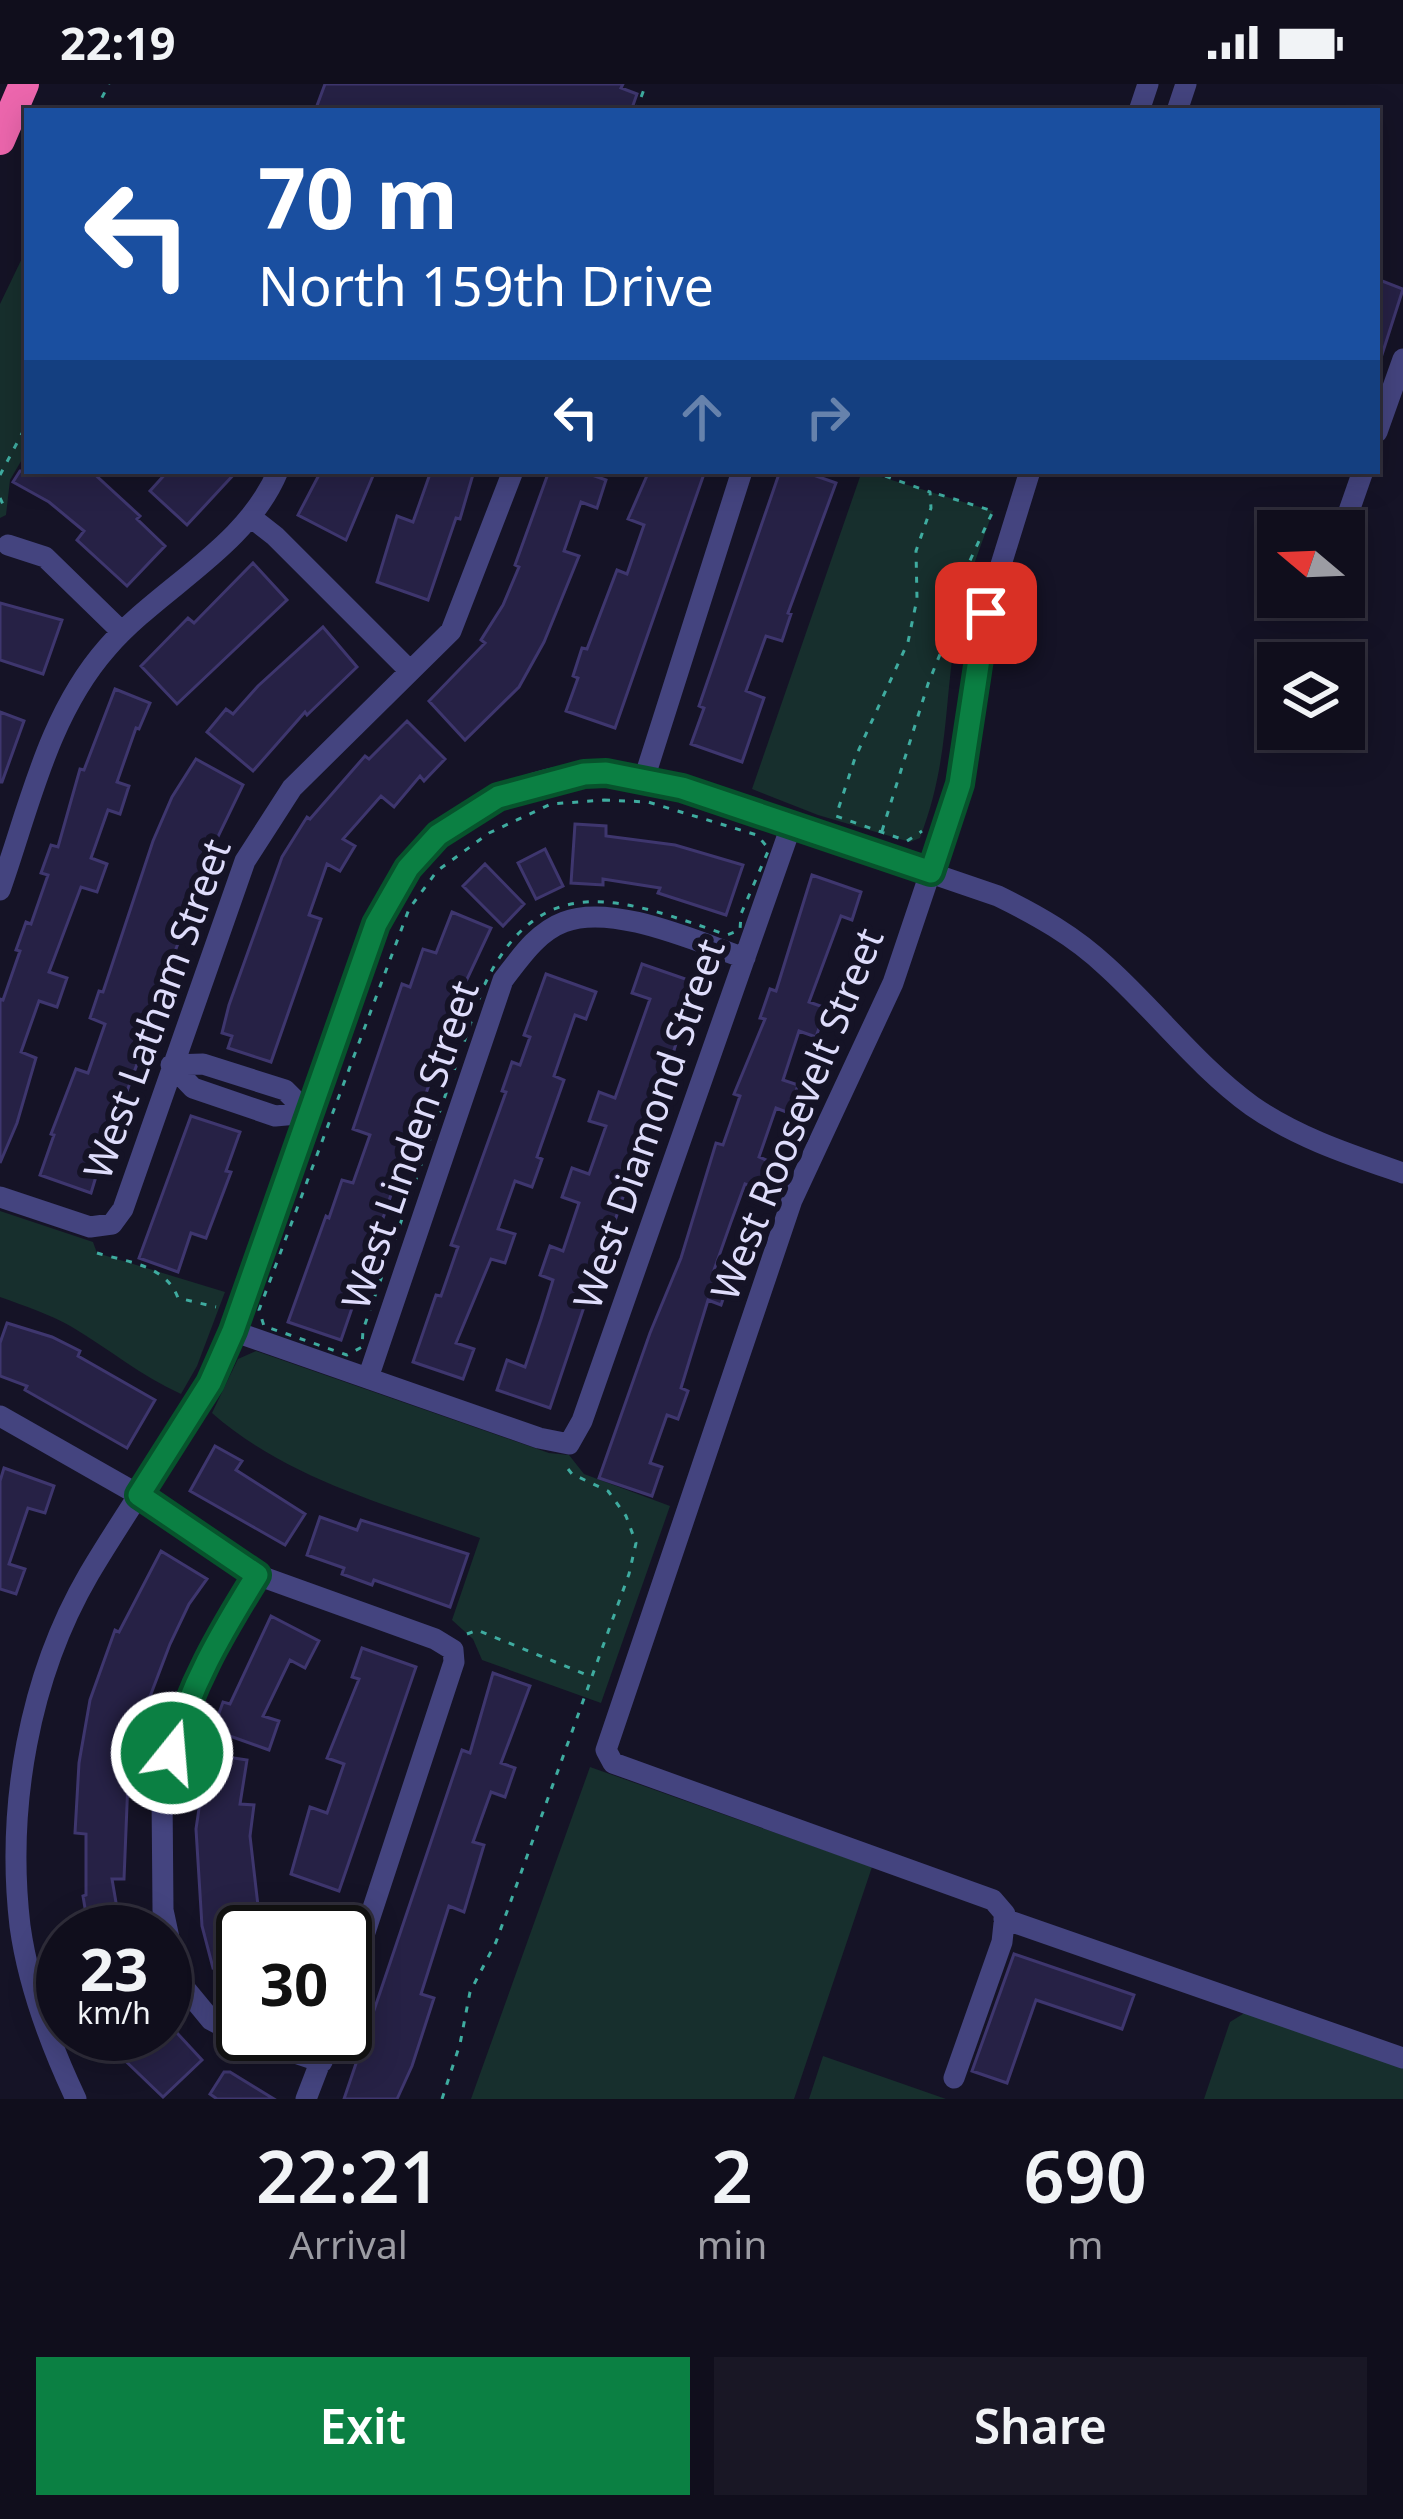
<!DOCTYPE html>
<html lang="en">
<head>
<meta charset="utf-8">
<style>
	body { margin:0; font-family:"Noto Sans",sans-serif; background:#191725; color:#f1f3f6; height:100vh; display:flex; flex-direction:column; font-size:45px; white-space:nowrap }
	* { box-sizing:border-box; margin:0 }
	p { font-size:39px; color:#9c9ca3 }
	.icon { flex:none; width:66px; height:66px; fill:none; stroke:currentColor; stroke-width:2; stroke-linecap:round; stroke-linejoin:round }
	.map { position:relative; height:2015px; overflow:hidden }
	.side { display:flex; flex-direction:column; background:#100e1c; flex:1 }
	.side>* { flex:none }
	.banner { position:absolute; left:24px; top:24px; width:1356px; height:366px; border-radius:0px; box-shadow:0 6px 30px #0003,0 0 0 3px #302e3b; background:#1a4fa0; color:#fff; overflow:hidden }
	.needle { width:78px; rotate:289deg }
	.tools { position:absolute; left:1257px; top:426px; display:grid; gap:24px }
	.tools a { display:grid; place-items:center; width:108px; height:108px; border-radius:0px; background:#100e1c; box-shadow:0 6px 30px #0003,0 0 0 3px #302e3b; font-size:60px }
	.speed { position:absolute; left:36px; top:1821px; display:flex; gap:24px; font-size:60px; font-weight:700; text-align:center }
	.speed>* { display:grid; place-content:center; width:156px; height:156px; border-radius:50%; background:#100e1c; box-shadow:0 6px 30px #0003,0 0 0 3px #302e3b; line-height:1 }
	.speed small { font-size:30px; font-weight:400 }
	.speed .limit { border:6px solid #111; border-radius:18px; background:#fff; color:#111 }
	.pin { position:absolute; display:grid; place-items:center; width:102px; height:102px; color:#fff; margin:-51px; border-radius:24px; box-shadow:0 6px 18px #0006 }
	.me { position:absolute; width:132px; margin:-66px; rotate:17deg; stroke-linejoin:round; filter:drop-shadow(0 0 9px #0008) }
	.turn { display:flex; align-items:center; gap:42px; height:252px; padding:0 36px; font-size:54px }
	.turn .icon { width:156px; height:156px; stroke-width:2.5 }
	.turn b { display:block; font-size:84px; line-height:102px }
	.lanes { display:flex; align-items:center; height:114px; padding:0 36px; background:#0003; justify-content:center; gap:60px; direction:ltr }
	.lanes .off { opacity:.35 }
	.eta { display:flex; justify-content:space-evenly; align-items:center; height:204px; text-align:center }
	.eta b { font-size:72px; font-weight:600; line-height:84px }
	.action { display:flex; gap:24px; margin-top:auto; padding:24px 36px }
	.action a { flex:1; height:138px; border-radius:0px; background:#0b8043; color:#fff; font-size:48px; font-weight:600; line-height:138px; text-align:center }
	.action a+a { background:#191725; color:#f1f3f6 }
	.status { display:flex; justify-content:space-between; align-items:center; height:84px; padding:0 60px; background:#100e1c; direction:ltr }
	.status svg { height:33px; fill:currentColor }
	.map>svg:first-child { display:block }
</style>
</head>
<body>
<div class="status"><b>22:19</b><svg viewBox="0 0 49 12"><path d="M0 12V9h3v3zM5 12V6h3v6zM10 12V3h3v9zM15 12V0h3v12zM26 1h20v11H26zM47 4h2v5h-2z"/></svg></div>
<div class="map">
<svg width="1403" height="2015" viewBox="0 0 1403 2015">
	<rect width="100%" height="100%" fill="#151326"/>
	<path fill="#172f2d" d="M27 164V367L10 396 6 431 0 434V220Z
		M862 387 993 427C979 468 961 510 955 553 944 627 948 680 920 754L910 758 818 731 752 705Z
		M0 1127 93 1158 97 1169 225 1208 197 1282 181 1310C141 1292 109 1265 72 1243 49 1230 25 1222 0 1213Z
		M256 1267 549 1369 569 1371 584 1390 670 1422 601 1619 482 1576 473 1555 452 1536 480 1454C388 1421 287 1395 212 1329L238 1275Z
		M590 1683 872 1783 794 2015H471Z
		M1246 1928 1403 1983V2015H1204L1230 1938Z
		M823 1972 946 2015H809Z"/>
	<path fill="#262145" stroke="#3e366e" stroke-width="3" d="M325 0H623L621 4 637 10 631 27H315Z
		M1377 195 1403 205 1379 280H1377Z
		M20 387H91L140 432 137 435 165 462 127 502 77 456 84 447 49 418 13 398Z
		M168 387H237L187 441 150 407Z
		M321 387H375L346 456 298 431Z
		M431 387H474L460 435 456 434 428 516 377 498 397 432 413 438Z
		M549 387H581L606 396 597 424 581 418 564 467 579 472 544 558 519 603 465 656 429 617 485 559 481 556 503 521 519 483 515 481Z
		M649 387H705L615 644 566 627 578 594 573 592 582 564 587 565 617 486 627 490 644 441 628 435Z
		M780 387H802L836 399 788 529 791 530 782 557 766 552 746 607 764 614 742 678 691 660 704 624 699 622Z
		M253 479 287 516 177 620 141 582 188 534 194 539Z
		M0 519 62 536 43 590 0 576Z
		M323 543 357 583 307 631 305 628 253 687 207 648 226 625 233 630 258 602Z
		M115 605 150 619 139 645 136 644 117 698 129 702 120 730 108 726 91 774 107 780 97 808 81 803 49 888 67 894 57 923 39 917 21 968 36 974 17 1039 0 1079V915L3 916 20 867 16 866 26 838 31 840 48 791 41 789 51 761 58 763 80 685 84 686Z
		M0 628 24 637 2 698H0Z
		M407 637 445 675 424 697 420 692 394 723 381 712 343 755 355 762 340 787 327 780 309 831 321 835 271 978 228 964 232 952 222 949 229 921 282 773 307 733 310 735 365 672 369 675Z
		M196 675 243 701 214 761 208 759 182 849 153 925 157 927 118 1031 115 1030 91 1109 40 1091 54 1051 51 1050 76 985 88 989 105 940 90 934 99 907 103 908 153 757 172 713Z
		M575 740 606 742V752L675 761 743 781 726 831 658 809 660 804 603 795V801L571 799Z
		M545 765 563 802 536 815 518 779Z
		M485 780 524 820 503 842 463 802Z
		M812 791 861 808 852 836 841 832 809 918 826 924 816 953 799 947 783 996 798 1001 789 1029 776 1024 759 1073 771 1078 762 1106 745 1100 731 1138 714 1186 731 1192 721 1221 708 1216 681 1304 688 1307 678 1335 667 1331 650 1379 662 1383 652 1412 599 1394 650 1249 681 1174 716 1059 723 1061 740 1012 734 1010 765 935 760 934 770 905 776 907Z
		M452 828 491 844 461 908 341 1256 288 1238 326 1132 329 1134 342 1096 353 1099 370 1051 353 1045 402 900 410 903 423 865 436 869Z
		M642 880 694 898 656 1028 646 1056 643 1055 600 1180 604 1181 594 1210 589 1208 550 1324 497 1306 507 1276 525 1283 541 1235 553 1196 540 1191 550 1162 563 1167 579 1119 562 1113 572 1084 589 1090 606 1042 589 1037 599 1008 615 1014 650 915 632 909Z
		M546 890 596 908 586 935 575 931 554 992 564 996 537 1073 542 1075 532 1103 515 1097 498 1145 515 1150 505 1179 491 1175 456 1259 474 1265 463 1295 413 1278 436 1211 441 1212 458 1163 451 1161 506 1008 502 1007 512 978 520 981 530 953 524 951Z
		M191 1032 240 1048 226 1087 231 1088 206 1154 191 1149 178 1188 139 1174Z
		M7 1239 52 1253 80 1267 78 1272 155 1316 127 1364 25 1306 27 1302 0 1292V1259Z
		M215 1362 242 1377 236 1386 305 1430 285 1461 190 1407Z
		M4 1384 54 1402 45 1429 28 1424 9 1480 25 1485 16 1510 0 1505V1397Z
		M320 1433 357 1446 361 1436 468 1470 450 1523 374 1496 372 1501 342 1490 344 1484 307 1471Z
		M161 1467 207 1495 189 1520 170 1560 143 1631 135 1673 129 1672 124 1795H112L119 1836 88 1842 83 1812 86 1811V1750L75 1749 79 1679 90 1616 115 1546 119 1548Z
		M271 1532 319 1557 305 1584 290 1576 263 1632 279 1637 269 1666 213 1646 223 1618 230 1620Z
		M362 1564 416 1583 339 1807 291 1790 310 1723 327 1729 344 1680 327 1674 359 1595 352 1593Z
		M493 1589 530 1602 501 1679 515 1684 505 1713 491 1708 473 1758 484 1761 464 1828 449 1822 421 1910 434 1914 412 1982 397 2015H344L462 1666 470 1669Z
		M207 1670 247 1676 240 1720 254 1721 250 1752 261 1848H243V1878L213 1884 202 1842 196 1745Z
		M1014 1870 1134 1911 1122 1945 1036 1916 1007 1999 972 1987Z
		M165 1936 202 1976 163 2013 113 1965 126 1950H165Z
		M224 1988H230L274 2015H217L210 2010Z"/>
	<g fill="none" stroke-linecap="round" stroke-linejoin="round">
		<path stroke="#3faca0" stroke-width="3" stroke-dasharray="6 9" stroke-linecap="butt" d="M95 27 109 0
			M636 27 646 0
			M871 387 930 408 931 424 916 467 917 515 908 558 855 674 836 732 907 757 922 747
			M0 391 27 340
			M0 414 6 427
			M604 716 648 718 757 751 769 765 741 830 740 846 727 851C625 816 540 780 483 904L363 1246 362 1263 347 1271 264 1242 259 1226 409 825 437 787 489 749 551 720Z
			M882 747 928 600 949 548 966 485 993 427 931 408
			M97 1169C127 1178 166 1181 178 1214L216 1223
			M467 1550 477 1546 592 1593
			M442 2015 460 1960 470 1908 496 1858 629 1490 636 1459 626 1432 608 1407 572 1390 564 1380"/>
		<path stroke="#44447f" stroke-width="21" d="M1139 27 1148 0
			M1177 27 1186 0
			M1377 348 1403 275
			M252 434 275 452 408 585
			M1342 447 1363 387
			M8 461 45 473 122 548
			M644 695 742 387
			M0 806C29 724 48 631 107 564 160 503 246 464 278 387
			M171 981 193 1004 275 1032 308 1029
			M171 981 203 980 285 1006 308 1029
			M0 1113 90 1143 112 1140 123 1125 245 777 292 704 451 547 513 387
			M233 1247 539 1354 569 1360 582 1337 791 742
			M368 1294 503 896C520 874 537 848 564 838 613 819 697 858 745 874
			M0 1332 139 1411 257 1491 435 1555 453 1566 454 1578 345 1909
			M257 1491 205 1577 183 1628 162 1710 163 1826 178 1896 211 1936 236 1949 322 1978
			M1004 1835 1403 1974
			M954 1994 1002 1858 1005 1830 993 1816 613 1679 606 1666 792 1116 893 899 960 700 986 529 1030 387
			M76 2015C51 1962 28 1900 20 1842 6 1723 29 1593 89 1490 137 1409 195 1333 233 1247L375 840C386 822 396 801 409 783 452 727 535 685 608 690 633 691 657 698 682 704L998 812C1037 831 1074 852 1106 882 1156 927 1197 982 1252 1022 1298 1054 1351 1071 1403 1089
			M306 2015 331 1950"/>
		<path stroke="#ec66ad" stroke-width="30" d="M0 56 24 0"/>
	</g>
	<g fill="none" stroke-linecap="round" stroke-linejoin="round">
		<g stroke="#07532c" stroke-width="30">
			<path id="route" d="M172 1669C189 1603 221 1549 257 1491L139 1411 210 1299 233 1247 376 840 408 784 438 751 498 713 584 690 606 689 682 704 931 788 960 700 986 529"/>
		</g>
		<use href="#route" stroke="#0b8043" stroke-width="21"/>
	</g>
	<g text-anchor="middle" stroke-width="12" stroke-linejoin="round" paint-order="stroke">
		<g font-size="39" fill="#dedcfb" stroke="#151326">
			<text transform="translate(157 925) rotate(-70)" y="14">West Latham Street</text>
			<text transform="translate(797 1030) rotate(-68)" y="14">West Roosevelt Street</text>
			<text transform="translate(649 1040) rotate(-71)" y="14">West Diamond Street</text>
			<text transform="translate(410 1061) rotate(-71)" y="14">West Linden Street</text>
		</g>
	</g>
</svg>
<div class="tools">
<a><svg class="needle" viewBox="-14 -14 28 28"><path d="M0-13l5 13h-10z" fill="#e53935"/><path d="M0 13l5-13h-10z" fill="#9c9ca3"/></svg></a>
<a><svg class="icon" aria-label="layers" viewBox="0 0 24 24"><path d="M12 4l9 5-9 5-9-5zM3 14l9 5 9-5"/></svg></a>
</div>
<div class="speed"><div>23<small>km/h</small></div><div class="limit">30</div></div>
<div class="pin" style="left:986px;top:529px;background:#d93025"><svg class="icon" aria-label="arrive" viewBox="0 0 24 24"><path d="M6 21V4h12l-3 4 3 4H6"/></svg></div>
<svg class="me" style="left:172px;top:1669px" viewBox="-20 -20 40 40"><circle r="17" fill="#0b8043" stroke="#fff" stroke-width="3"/><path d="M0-11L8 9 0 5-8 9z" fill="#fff"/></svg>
<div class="banner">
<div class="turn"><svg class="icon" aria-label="left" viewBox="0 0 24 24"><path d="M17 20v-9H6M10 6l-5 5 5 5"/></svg><div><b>70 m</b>North 159th Drive</div></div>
<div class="lanes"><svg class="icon" aria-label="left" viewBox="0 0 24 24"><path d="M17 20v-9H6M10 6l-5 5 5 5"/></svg><svg class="icon off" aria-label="ahead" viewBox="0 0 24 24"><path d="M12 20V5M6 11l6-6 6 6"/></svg><svg class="icon off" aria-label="right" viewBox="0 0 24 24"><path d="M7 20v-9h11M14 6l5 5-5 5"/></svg></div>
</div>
</div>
<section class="side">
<div class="eta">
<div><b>22:21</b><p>Arrival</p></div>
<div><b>2</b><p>min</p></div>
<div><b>690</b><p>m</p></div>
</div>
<div class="action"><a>Exit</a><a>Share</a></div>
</section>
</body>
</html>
